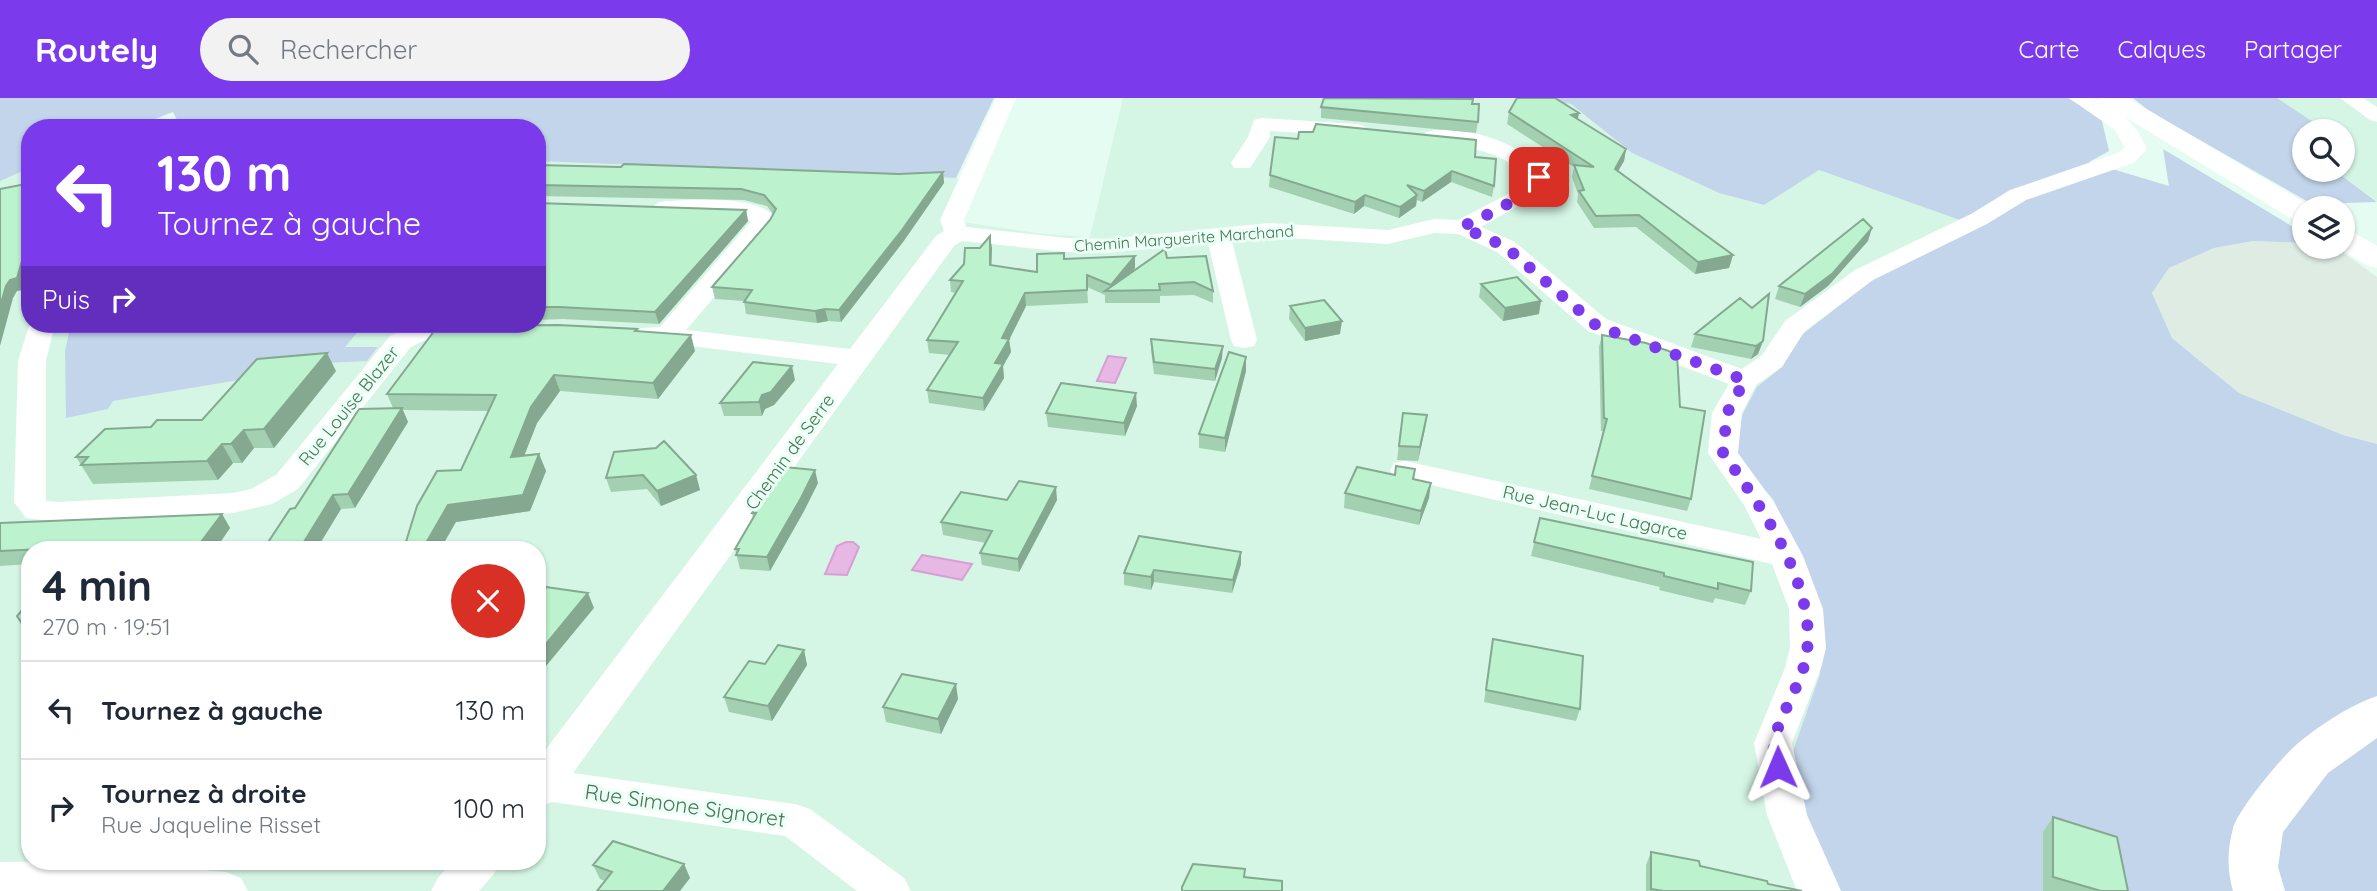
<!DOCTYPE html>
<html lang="fr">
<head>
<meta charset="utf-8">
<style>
	body { margin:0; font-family:Quicksand,sans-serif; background:#f2f2f3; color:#1f2937; height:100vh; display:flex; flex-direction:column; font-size:26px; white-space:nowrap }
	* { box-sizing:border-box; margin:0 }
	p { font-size:23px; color:#747a83 }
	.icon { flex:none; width:38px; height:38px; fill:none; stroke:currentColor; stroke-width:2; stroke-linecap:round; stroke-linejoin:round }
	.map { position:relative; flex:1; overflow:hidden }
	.drawer { position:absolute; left:21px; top:443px; width:525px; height:329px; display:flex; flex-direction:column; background:#fff; border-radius:28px; box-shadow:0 2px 5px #0004 }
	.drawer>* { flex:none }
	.top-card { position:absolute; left:21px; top:21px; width:525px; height:214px; border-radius:28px; box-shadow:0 2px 5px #0004; background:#7c3aed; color:#fff; overflow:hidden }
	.fabs { position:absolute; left:2292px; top:21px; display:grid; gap:14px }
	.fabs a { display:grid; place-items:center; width:63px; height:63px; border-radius:50%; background:#fff; box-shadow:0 2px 5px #0004; font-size:35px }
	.pin { position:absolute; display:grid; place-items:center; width:60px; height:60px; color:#fff; margin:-30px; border-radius:14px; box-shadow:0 4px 10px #0006 }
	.me { position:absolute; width:77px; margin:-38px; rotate:359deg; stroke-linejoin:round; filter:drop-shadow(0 0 5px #0008) }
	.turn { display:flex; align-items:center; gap:24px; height:147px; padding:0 21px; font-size:32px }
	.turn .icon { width:91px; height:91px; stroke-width:2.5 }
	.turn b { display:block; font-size:49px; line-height:60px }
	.then { display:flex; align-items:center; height:66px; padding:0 21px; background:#0003; gap:14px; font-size:26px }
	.round { display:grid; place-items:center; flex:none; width:74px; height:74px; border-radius:37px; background:#f2f2f3 }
	.overview { display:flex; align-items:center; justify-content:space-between; height:119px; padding:0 21px }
	h1 { font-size:42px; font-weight:800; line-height:52px }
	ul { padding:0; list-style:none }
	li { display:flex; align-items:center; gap:21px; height:98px; padding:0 21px; border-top:2px solid #e0e1e3 }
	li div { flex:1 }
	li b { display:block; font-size:26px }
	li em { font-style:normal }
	header { display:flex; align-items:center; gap:42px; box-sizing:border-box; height:98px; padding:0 35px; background:#7c3aed; color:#fff }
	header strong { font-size:33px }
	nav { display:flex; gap:38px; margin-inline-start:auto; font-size:24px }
	.search { width:490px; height:63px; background:#f2f2f3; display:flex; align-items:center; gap:18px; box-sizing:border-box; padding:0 24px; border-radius:38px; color:#747a83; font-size:26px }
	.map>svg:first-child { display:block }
</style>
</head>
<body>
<header>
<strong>Routely</strong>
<div class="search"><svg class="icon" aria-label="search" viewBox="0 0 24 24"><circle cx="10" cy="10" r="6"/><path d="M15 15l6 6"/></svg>Rechercher</div>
<nav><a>Carte</a><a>Calques</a><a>Partager</a></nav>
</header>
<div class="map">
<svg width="2377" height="793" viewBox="0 0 2377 793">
	<rect width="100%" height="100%" fill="#e4fcf1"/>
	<path fill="#d5f6e5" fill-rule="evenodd" d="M1123 0H1531L1571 6 1632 55 1719 95 1763 107 1819 72 1975 127 1803 236 1778 272 1757 289 1737 361 1773 401 1813 492 1821 532 1820 576 1792 656 1834 793H0V83L30 70V226H537V63L976 81 962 124 1043 136 1090 139ZM30 452H537V763H30Z
		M2277 0H2377V103L2334 72H2343V33H2327Z"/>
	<path fill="#deece4" d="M2253 143 2305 145V149H2329L2342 154 2377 179V346L2343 337 2239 295 2172 240 2152 195 2169 170 2214 150Z"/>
	<path fill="#c2d5ea" d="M0 0H994L956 80 537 63V30H181L173 14 132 30H30V70L0 83Z
		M1531 0H2068L2101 19 2109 53 2089 64 2169 88 2163 51 2305 136V145L2253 143 2214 150 2169 170 2152 195 2172 240 2239 295 2343 337 2377 346V793H1834L1799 712 1792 656 1820 576 1821 532 1813 492 1773 401 1737 361V327L1757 289 1778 272 1803 236 1878 177 1974 127 1819 72 1764 107 1719 95 1632 55 1571 6Z
		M2133 0H2277L2327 33H2305V42H2294L2305 51V72H2334L2377 104 2312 106 2149 13Z
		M71 226H364L345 249H378L367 263 261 268 251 280 113 303 108 311 66 320 65 253Z"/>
	<path fill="#e6b8e3" stroke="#d79fd3" stroke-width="2" d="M1108 258 1126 260 1115 285 1097 283Z
		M846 444H853L859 449 847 477 825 476 837 448Z
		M922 457 972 466 962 482 912 472Z"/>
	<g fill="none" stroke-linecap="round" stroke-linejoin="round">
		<path fill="#fff" fill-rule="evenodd" d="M996 0H1016L964 122 966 129 1067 140 1106 141 1270 125 1388 132 1434 121 1458 122 1508 96 1527 80C1499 48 1464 52 1426 42L1423 38 1426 34C1463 24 1528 47 1550 79L1535 98 1481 129 1515 144 1606 221 1742 271 1762 257 1785 223 1855 172 1971 116 2010 92 2117 55 2125 50 2115 32 2069 0C2076 0 2085 0 2092 0 2115 4 2140 30 2147 52L2133 65 2026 102 1987 126 1873 182 1804 234 1782 269 1756 287 1742 315 1738 355 1775 406 1803 458 1823 511 1826 550 1821 570 1792 645 1807 717 1841 793H1797L1767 717 1754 645 1785 570 1790 550 1789 511 1772 466 1405 381 1394 379 1390 372 1394 365 1405 363 1761 441 1744 407 1708 355 1712 315 1729 286 1588 233 1497 154 1458 136 1434 135 1388 146 1270 139 1232 143 1257 242 1254 248 1244 250 1234 248 1231 242 1208 145 1106 155 1067 154 962 143 954 148 573 675 795 706 810 711 904 780 911 793H857L785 738 552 704 537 710V663L838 266 641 242 637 236 641 230 660 229 751 123 731 117H665L657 115 653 110 657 105 665 103C693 102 758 95 776 121L767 137 686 232 850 251 936 138 944 133 940 122Z
			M2340 0H2363L2377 9V24L2370 22Z
			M1261 20 1357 26 1364 28 1367 32 1364 36 1357 38 1270 33V39L1250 70H1234L1231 65 1248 39 1254 22Z
			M30 225 55 226 46 263V403L58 404 233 395 251 391 276 377 390 238 419 226H489L492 230 488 236C459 243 438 231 410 250L298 391 272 406 233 415 58 424 26 420 14 404 18 263Z
			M114 763 226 774 241 780 248 793H0V764Z
			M453 763H500L494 776 479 793H431L438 780Z"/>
		<path fill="#fff" fill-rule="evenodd" d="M2099 0H2128L2314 110H2305V125L2295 123 2102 5Z
			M2343 131 2353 134 2377 148V170L2366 167 2337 149H2343Z
			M2377 598V640L2328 675 2283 734 2278 769 2285 793H2233C2227 771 2227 753 2233 730 2238 712 2280 661 2295 648 2315 630 2352 606 2377 598Z"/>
	</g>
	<path fill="#a2d0b0" d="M1321 9 1478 24 1476 35 1321 20Z
		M1509 14 1578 21 1626 51 1624 63 1618 73 1733 157 1729 170 1695 176 1636 129 1594 130 1577 104 1578 96 1572 79 1574 69 1507 26Z
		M1298 41 1475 59 1494 88 1492 99 1451 84 1422 104 1417 102 1416 108 1399 120 1364 108 1354 116 1269 89 1270 77Z
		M537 67 899 76 943 74 944 85 903 144 841 224 828 223 817 225 746 216 744 203 715 201 712 189 770 122 773 116 767 108 744 102 537 98Z
		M537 105 746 112 748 123 659 226 563 221 537 222Z
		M1868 143 1828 188 1800 209 1775 201 1779 188Z
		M992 150 991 167 1037 174 1064 161 1135 170 1133 173 1167 160 1213 193V205L1194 197 1160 198V205H1105V197L1087 189 1088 205 1026 208 1009 242 1011 254 1003 268 1004 280 984 313 929 305 927 292 950 257 929 255 927 242 956 195 951 194 950 182Z
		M1481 186 1539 216 1503 223 1479 199Z
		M1290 208 1340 236 1305 243 1289 221Z
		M637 231 638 233 695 253 658 301 560 293 537 325 524 358 539 356 546 373 530 413 456 424 405 447 461 372 488 313 403 312 408 324 355 410 341 411 316 452H263L295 410 393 310 387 296Z
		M1695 236 1763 243 1758 256 1751 261 1691 249Z
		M1602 237 1691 401 1687 413 1589 391 1603 333H1601L1599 249Z
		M1151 241 1222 260 1215 283 1154 276 1151 253Z
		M1246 259V273L1225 354 1199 350V336Z
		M336 273 274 350H254L242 365H233L218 382 93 386 76 359 151 329 202 322Z
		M795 282 774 307 765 311 762 318H724L720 305Z
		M1137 308 1125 338 1048 329 1046 315Z
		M1403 315 1427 317 1418 363 1397 362Z
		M656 350 696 377 700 392 661 408 647 391 611 394 606 380Z
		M1415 371 1414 381 1429 400 1419 427 1344 410 1345 395 1395 377Z
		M818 385 804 413 770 473 740 471 735 451 753 420 752 415Z
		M1007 402H1057L1019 474 982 467 980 455 986 445 943 437 941 424Z
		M222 416 230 430 215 452H30V466L0 468V425Z
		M1540 420 1751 493 1745 507 1715 500 1713 505 1659 492 1660 489 1531 458Z
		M1139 438 1241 466 1232 495 1154 484 1151 492 1124 487V475Z
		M1493 541 1580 611 1576 623 1484 604Z
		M804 552 807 567 772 623 729 614 724 599 765 566Z
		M958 601 941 636 886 624 883 609Z
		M2053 719 2128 793H2043V734Z
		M1651 754 1768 786 1802 793H1646V767Z
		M684 766 690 780 605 783 600 781 593 767Z"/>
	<path fill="#84a990" d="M1579 15 1577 26 1571 17Z
		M1626 51 1624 63 1613 82 1615 71Z
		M1452 73 1451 84 1422 104 1424 93Z
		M943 74 944 85 903 144 841 224 839 212Z
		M1365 97 1364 108 1354 116 1355 104Z
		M1417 97 1416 108 1399 120 1400 109Z
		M746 112 748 123 659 226 655 214Z
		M1872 130 1868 143 1828 188 1800 209 1805 196Z
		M990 138 992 150 991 180 990 167Z
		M30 141V170L24 192 17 193 13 200 0 248V209L6 188 28 142Z
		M1733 157 1729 170 1695 176 1698 164Z
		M1135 158V170L1117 192 1111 193V187Z
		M1025 195 1026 208 1009 242 1011 254 1003 268 1004 280 984 313 983 300 1002 240Z
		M1541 203 1539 216 1503 223 1505 210Z
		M825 211 828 223 817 225 815 213Z
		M1342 223 1340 236 1305 243V230Z
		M691 237 695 253 658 301 653 285Z
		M1763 243 1758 256 1751 261 1756 248Z
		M1223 248 1222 260 1215 283V271Z
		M327 255 336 273 274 350 264 331Z
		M1246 259V273L1225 354V340Z
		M792 268 795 282 774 307 765 311 762 318 759 304 762 297Z
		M554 277 560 293 537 325 517 376 511 359 531 309Z
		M1136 295 1137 308 1125 338 1124 325Z
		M402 310 408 324 355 410 348 396Z
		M1427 317 1425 331 1418 363 1420 349Z
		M244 332 254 350 242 365 231 346Z
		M222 346 233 365 218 382 207 363Z
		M539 356 546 373 530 413 456 424 440 452H422L448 407Z
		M815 372 818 385 804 413 770 473 767 459Z
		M696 377 700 392 661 408 657 393Z
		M1431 385 1429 400 1419 427 1421 413Z
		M1056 389 1057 402 1019 474 1018 461Z
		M333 397 341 411 316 452H299Z
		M222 416 230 430 215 452H205L201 444Z
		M159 446 163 452H155Z
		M1241 454V466L1232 495 1233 482Z
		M1154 472V484L1151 492V479Z
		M588 495 594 510 537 579V557Z
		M804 552 807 567 772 623 768 608Z
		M956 586 958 601 941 636 938 621Z
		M684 766 690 780 680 793H663Z"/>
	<path fill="#bcf2cd" stroke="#84a990" stroke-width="2" d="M1324 0 1473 1 1472 6H1479L1478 24 1321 9Z
		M1517 0H1555L1579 15 1571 17 1626 51 1615 71 1733 157 1698 164 1639 117 1596 118 1579 93 1584 92 1574 67 1594 69 1509 14Z
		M1316 26 1476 42 1475 59 1496 61 1494 88 1452 73 1424 93 1407 87 1417 97 1400 109 1365 97 1355 104 1270 77 1275 39 1298 41 1299 34H1313Z
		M624 66 899 76 943 74 902 132 839 212 825 211 815 213 744 204 752 192 712 189 770 122 776 111 764 97 741 91 537 87V67L621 69Z
		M26 71H30V141L28 142 17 180 10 182 6 188 0 209V91L26 86Z
		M537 105 746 112 655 214 559 209H537Z
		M1863 121 1872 130 1833 175 1805 196 1779 188Z
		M990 138V167L1037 174V156L1064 155V161L1135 158 1111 187 1087 177V192L1025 195 1002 240 1009 241 995 265 1003 266 983 300 927 292 958 244 927 242 963 183 950 182 964 166 965 150H980Z
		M1165 151 1167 160 1206 158 1213 193 1194 184 1159 186 1160 192 1105 193Z
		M1517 179 1541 203 1505 210 1481 186Z
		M1769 196 1763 243 1756 248 1695 236 1740 200 1752 210Z
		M1324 202 1342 223 1305 230 1290 208Z
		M558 227 637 231 635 233 691 237 653 285 554 277 531 309 511 359 539 356 523 397 448 407 422 452H392L394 447H405L417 408 437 373 461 372 496 297 387 296 438 228Z
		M1602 237 1646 245 1677 256 1680 309 1705 313 1691 401 1592 378 1607 321 1604 320Z
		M1151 241 1223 248 1215 271 1154 264Z
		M1229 254 1246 259 1225 340 1199 336Z
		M327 255 264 331 244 332 231 346H222L207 363 81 367 88 359H76L105 331 151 329 157 322H202L257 261Z
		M753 264 792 268 771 294 762 297 759 304 720 305Z
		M1061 285 1136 295 1124 325 1046 315Z
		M402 310 348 396 333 397 299 452H263L290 411 295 410 359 311Z
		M1403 315 1427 317 1420 349 1399 348Z
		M664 343 696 377 657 393 643 377 606 380 614 354 656 350Z
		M1396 368 1415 371 1413 381 1431 385 1421 413 1345 395 1357 369 1395 377Z
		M785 369 815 372 801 400 767 459 736 457 739 451H735L756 415H752Z
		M1019 383 1056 389 1018 461 980 455 992 433 941 424 961 394 1007 402Z
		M222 416 201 444 159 446 155 452H130V447L0 453V425Z
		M1540 420 1753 464 1751 493 1718 485V491L1664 478V475L1534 444Z
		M1139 438 1241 454 1233 482 1154 472 1151 479 1124 475Z
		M546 489 588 495 537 557V500Z
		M30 503V533H27L17 518Z
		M1493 541 1583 558 1580 611 1486 592Z
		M778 547 804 552 768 608 724 599 749 563 765 566Z
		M902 576 956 586 938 621 883 609Z
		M2053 719 2117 739 2128 793H2101L2053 779Z
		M613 743 684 766 663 793H597L612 774 593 767Z
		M1651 754 1699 763 1700 768 1767 783 1768 786 1802 793H1664L1651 791Z
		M1193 766 1245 771 1244 779 1282 783V793H1182V789Z"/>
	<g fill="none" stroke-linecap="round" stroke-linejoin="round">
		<path stroke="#7c3aed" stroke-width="12" stroke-dasharray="0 21.6" d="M1539 79C1532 98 1481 119 1462 129L1506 149 1597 228 1745 282 1727 315 1723 355C1762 410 1824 496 1804 568 1797 593 1780 617 1774 643 1772 650 1776 661 1778 669"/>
	</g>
	<g text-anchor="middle" stroke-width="6" stroke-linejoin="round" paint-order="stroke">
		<g font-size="16" fill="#4a7556" stroke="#eafff5">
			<text transform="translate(1184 140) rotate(-4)" y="6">Chemin Marguerite Marchand</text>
		</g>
		<g font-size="18" fill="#4a7556" stroke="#eafff5">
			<text transform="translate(349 308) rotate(-51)" y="6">Rue Louise Blazer</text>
			<text transform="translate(790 354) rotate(-54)" y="6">Chemin de Serre</text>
			<text transform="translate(1595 415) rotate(13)" y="6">Rue Jean-Luc Lagarce</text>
		</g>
		<g font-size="21" fill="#4a7556" stroke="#eafff5">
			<text transform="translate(685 708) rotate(8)" y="7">Rue Simone Signoret</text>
		</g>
	</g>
</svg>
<div class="fabs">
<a><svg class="icon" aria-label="search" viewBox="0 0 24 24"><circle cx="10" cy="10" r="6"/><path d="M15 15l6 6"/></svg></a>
<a><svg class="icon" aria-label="layers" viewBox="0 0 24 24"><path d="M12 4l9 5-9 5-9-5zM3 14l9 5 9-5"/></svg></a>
</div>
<div class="pin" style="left:1539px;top:79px;background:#d93025"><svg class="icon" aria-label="arrive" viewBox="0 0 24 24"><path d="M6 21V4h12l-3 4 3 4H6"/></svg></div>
<svg class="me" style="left:1778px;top:669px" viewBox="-20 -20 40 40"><path d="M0-17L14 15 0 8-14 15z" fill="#7c3aed" stroke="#fff" stroke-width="4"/></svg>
<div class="top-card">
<div class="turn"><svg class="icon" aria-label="left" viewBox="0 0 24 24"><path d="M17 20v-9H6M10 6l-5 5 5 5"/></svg><div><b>130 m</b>Tournez à gauche</div></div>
<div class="then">Puis<svg class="icon" aria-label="right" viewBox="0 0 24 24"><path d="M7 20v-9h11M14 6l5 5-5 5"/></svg></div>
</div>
<section class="drawer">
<div class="overview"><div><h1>4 min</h1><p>270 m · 19:51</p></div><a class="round" style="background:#d93025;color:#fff"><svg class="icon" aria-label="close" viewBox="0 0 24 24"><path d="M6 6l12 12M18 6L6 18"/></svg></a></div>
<ul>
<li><svg class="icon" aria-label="left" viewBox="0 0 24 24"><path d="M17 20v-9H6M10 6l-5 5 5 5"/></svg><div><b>Tournez à gauche</b></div><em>130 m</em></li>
<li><svg class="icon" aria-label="right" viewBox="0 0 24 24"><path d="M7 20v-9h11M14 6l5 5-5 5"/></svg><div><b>Tournez à droite</b><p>Rue Jaqueline Risset</p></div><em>100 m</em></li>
</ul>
</section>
</div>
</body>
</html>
